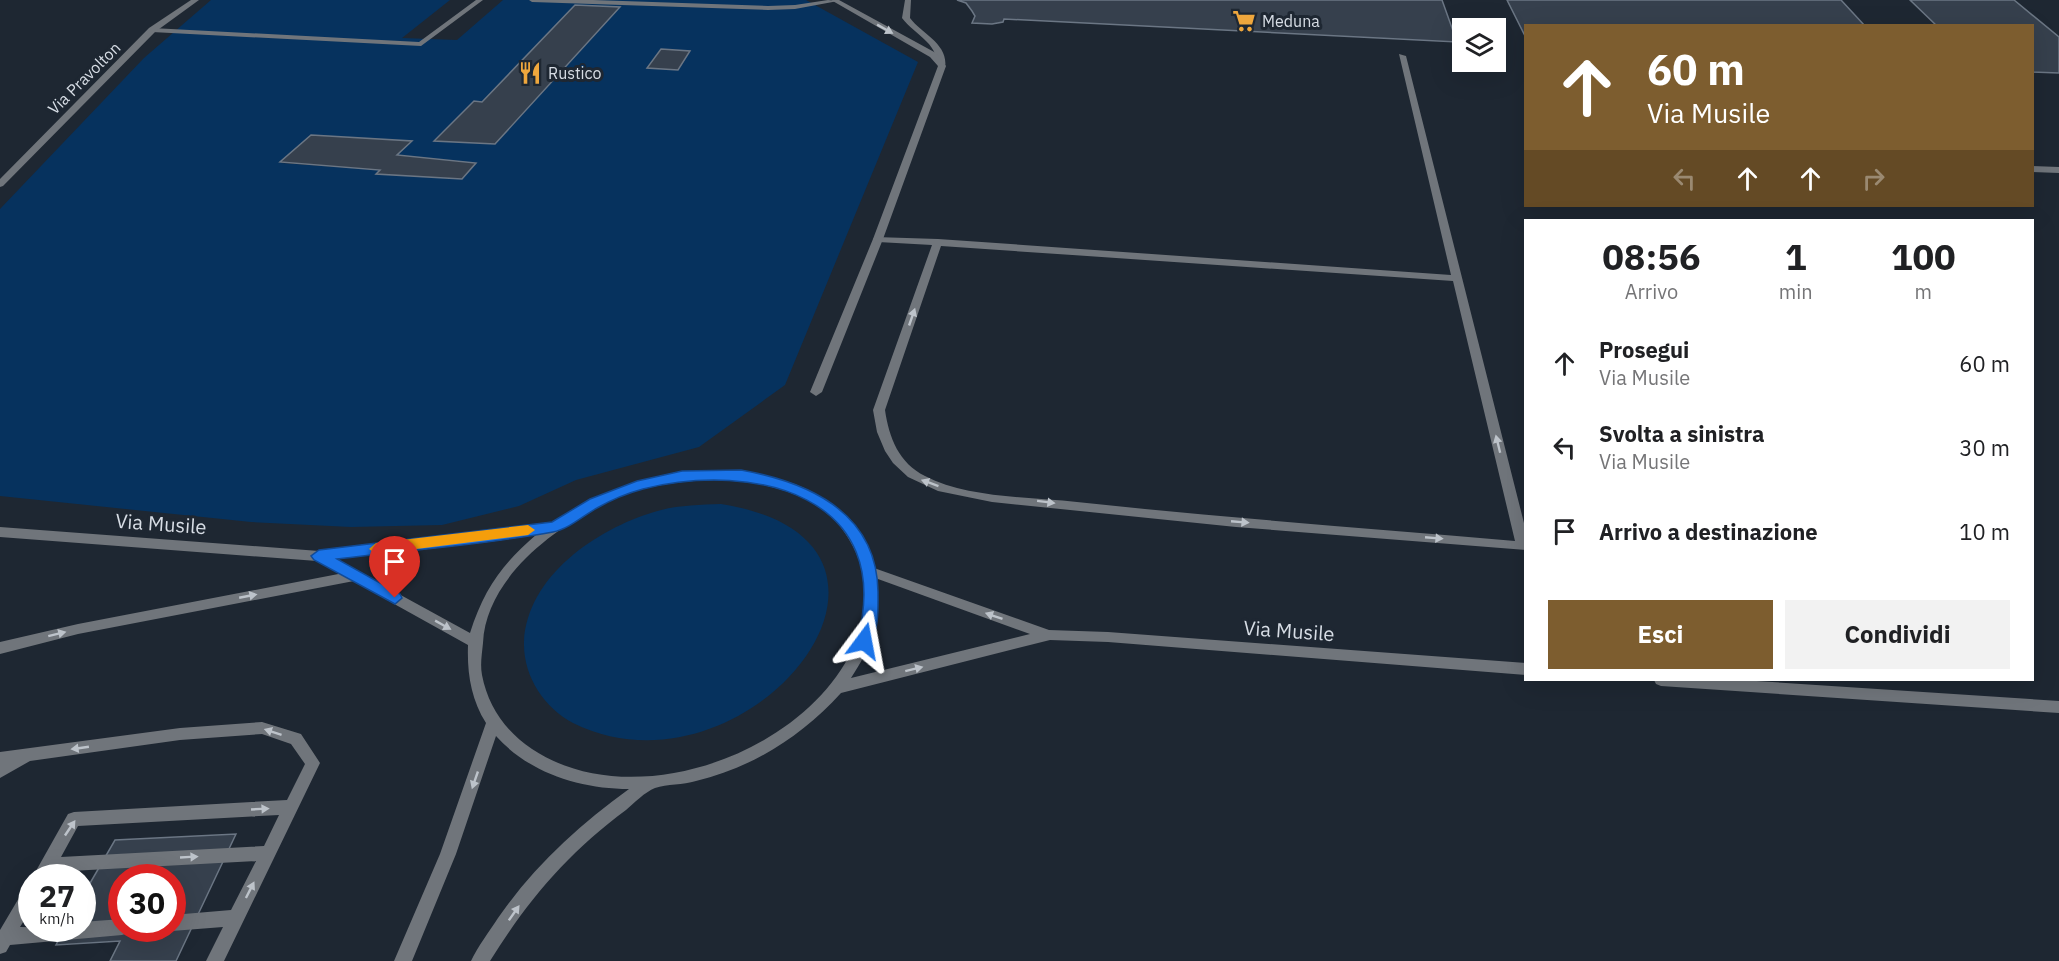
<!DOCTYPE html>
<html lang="it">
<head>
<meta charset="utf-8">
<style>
	body { margin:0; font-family:"IBM Plex Sans",sans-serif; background:#f2f2f2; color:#202124; height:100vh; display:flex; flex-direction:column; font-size:22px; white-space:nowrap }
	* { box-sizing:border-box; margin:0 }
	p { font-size:20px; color:#757577 }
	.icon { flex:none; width:33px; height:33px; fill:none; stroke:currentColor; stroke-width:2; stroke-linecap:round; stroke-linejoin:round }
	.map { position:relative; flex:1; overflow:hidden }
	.sheet { position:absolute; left:1524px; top:219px; width:510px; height:462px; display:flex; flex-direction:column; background:#fff; border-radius:0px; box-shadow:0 6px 24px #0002 }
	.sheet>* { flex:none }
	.hud { position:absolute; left:1524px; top:24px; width:510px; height:183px; border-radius:0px; box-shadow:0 6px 24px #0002; background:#7d5d2f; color:#fff; overflow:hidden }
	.tools { position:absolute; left:1452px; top:18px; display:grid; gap:12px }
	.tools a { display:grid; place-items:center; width:54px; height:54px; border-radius:0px; background:#fff; box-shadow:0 6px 24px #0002; font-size:30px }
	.speed { position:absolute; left:18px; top:864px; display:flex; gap:12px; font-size:30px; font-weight:700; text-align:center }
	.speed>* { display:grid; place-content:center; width:78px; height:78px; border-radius:50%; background:#fff; box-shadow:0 6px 24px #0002; line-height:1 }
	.speed small { font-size:15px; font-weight:400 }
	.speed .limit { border:9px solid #d22; background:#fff; color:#111 }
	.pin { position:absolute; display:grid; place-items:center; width:51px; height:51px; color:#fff; margin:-62px -26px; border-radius:50% 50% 50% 0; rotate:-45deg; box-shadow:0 0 6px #0007 }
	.pin .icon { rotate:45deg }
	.me { position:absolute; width:66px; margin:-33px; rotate:13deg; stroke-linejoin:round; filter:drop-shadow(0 0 4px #0008) }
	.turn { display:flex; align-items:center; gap:21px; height:126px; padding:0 24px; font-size:27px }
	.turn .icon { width:78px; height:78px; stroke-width:2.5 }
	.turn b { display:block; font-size:42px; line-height:51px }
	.lanes { display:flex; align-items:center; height:57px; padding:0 24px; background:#0003; justify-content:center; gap:30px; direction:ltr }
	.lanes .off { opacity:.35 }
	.eta { display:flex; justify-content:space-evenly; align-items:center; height:102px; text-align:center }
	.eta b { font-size:36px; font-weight:800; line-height:42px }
	.button { display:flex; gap:12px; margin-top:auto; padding:12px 24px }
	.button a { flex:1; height:69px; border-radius:0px; background:#7d5d2f; color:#fff; font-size:24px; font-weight:800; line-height:69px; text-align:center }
	.button a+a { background:#f2f2f2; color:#202124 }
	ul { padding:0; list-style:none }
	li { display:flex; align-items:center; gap:18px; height:84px; padding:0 24px }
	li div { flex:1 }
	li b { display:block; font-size:22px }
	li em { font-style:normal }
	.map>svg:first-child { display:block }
</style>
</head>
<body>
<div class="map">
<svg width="2059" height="961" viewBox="0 0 2059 961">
	<rect width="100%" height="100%" fill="#1e2732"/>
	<path fill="#06325e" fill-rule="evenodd" d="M211 0H450L402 38 457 40 503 0H806L918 62 785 385 699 447 576 480 519 506 442 525 351 527 251 522 0 496V209L144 58ZM575 5 619 7 495 144 435 141 474 101 482 102ZM661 49 689 51H690L678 70 648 68ZM311 135 411 141 397 155 475 163 462 179 377 174 380 170 281 163Z
		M721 504C961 542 749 810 573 723 544 708 523 676 524 642 527 576 597 529 654 512 676 505 698 505 721 504Z"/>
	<path fill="#36404d" stroke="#6b7684" stroke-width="1.5" fill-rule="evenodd" d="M957 0H1442L1457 42 1004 19 1003 22 992 24 972 23 975 16 972 11 966 3Z
		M1507 0H1841L1865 26H1526V38Z
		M1910 0H2014L2059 37V73L2032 72V26H1937Z
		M575 5 620 7 495 144 434 141 474 101 482 102Z
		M661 49 690 51 678 70 647 68Z
		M311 135 412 141 397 155 476 163 462 179 376 174 380 170 280 162Z
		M236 834 176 961H110L120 941 56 945 65 928H82V897L115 840ZM122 878H172V928H122Z"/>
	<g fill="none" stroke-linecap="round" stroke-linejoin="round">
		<path fill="#70757b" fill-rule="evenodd" d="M476 0H483L421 46 152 32 148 30 152 28 419 42Z
			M529 0H593L768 6 795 5 828 0 838 1 795 9 768 10 532 2Z
			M905 0H911L910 18C922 34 949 44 945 68L938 66C936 41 916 36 902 18Z
			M1399 54 1406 56 1526 531V550L1236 527 992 502 938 491 908 477 893 463 885 451 877 432 873 410 932 245 878 242 873 239 875 237 938 239 1451 275ZM941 246 1453 281 1515 541C1369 528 1223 518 1077 502 1030 497 967 498 925 476 899 463 889 438 885 410Z
			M2032 166 2059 167V173L2032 172Z
			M354 571 359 572 361 576 359 580 354 581 78 634 0 654V642L78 624Z
			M262 722 301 734 320 763 224 961H206L223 927 172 931 166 928H172V915L231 910 256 861 52 872 49 878H32L68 814 74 812 287 800 305 764 291 744 262 734 180 740 30 761 0 778V752L180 728ZM279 815 264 846 61 857 78 826Z
			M32 884V908L20 927 82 928V922L122 919V928H130L128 933 122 935 10 945 6 952 0 954V930L26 886Z"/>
		<path fill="#70757b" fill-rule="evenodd" d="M191 0H199L155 32 3 186 0 187V179L149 28Z
			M831 0H839L936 53 946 66 883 239 822 392 816 396 810 392 873 239 938 66 930 57Z
			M704 470C777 470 851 490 874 568L1049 630 1108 632 1526 663V675L1108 642 1050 640 841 693C801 737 753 767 696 781 683 785 667 784 655 788 645 792 634 803 626 810 568 853 528 900 490 961H471C478 946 489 932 498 918 534 866 578 826 629 789 580 789 529 773 496 736L456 854 412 961H394L440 854 486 723C471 699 467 673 468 645L317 561 0 537V527L319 551 552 523C601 491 646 475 704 470ZM704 478C759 478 820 488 850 541 870 575 869 614 852 650 803 754 632 816 532 749 505 731 488 706 482 675 480 664 482 654 483 643 486 569 577 510 640 489 660 482 683 480 704 478ZM537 534C502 564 484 589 470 633L335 559ZM878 579 1030 634 851 678C873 646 879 618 878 579Z
			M1654 680H1741L2059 701V713L1661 686 1656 684Z"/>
	</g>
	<defs><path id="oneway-solid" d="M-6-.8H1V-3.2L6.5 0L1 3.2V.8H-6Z" transform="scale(1.5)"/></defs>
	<g fill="#bdc3ca">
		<use href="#oneway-solid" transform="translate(885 29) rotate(29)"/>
		<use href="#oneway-solid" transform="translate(912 317) rotate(-71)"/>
		<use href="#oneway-solid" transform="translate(1498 444) rotate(-104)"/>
		<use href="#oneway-solid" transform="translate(930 483) rotate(-160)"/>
		<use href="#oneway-solid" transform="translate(1046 502) rotate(7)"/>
		<use href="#oneway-solid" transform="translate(1240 522) rotate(5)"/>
		<use href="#oneway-solid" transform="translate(1434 538) rotate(5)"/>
		<use href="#oneway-solid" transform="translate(248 596) rotate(-11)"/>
		<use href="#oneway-solid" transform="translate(994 616) rotate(-161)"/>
		<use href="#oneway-solid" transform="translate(443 625) rotate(29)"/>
		<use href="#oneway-solid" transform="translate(57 634) rotate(-14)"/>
		<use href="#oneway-solid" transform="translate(914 669) rotate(-14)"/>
		<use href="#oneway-solid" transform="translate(273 732) rotate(-162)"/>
		<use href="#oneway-solid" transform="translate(80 748) rotate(172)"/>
		<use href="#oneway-solid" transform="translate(475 780) rotate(109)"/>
		<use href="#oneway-solid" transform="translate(260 809) rotate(-3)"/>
		<use href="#oneway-solid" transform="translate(70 828) rotate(-56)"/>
		<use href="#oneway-solid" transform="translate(189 857) rotate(-3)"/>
		<use href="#oneway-solid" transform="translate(250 890) rotate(-63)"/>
		<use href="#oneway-solid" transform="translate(514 913) rotate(-55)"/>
	</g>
	<path fill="#1a73e8" stroke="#114b97" stroke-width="1.5" d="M741 470C808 482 877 512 878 592 878 610 879 628 870 645L864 647 857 641C897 496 755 461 643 489 628 493 611 500 597 508 584 515 569 529 553 532 482 545 409 550 337 559L400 594 402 598 395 604 314 560 311 556 319 550 552 522 590 499 637 481 682 471Z"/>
	<path fill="#f59e0b" d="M528 525 535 530 528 535 376 554 369 549 376 543Z"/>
	<defs>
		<g id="supermarket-bare" transform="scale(1.8)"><path d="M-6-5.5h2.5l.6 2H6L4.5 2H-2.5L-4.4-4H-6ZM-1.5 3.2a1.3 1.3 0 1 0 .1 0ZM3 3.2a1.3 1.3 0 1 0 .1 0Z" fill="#efa73d" stroke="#1e2732" stroke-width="2.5" paint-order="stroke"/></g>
		<g id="restaurant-bare" transform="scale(1.8)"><path d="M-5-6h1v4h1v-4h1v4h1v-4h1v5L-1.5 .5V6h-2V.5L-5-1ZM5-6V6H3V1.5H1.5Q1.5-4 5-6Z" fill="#efa73d" stroke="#1e2732" stroke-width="2.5" paint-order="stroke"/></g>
	</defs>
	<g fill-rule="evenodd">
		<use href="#supermarket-bare" x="1244" y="21"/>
		<use href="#restaurant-bare" x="530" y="73"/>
	</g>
	<g text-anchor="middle" stroke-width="6" stroke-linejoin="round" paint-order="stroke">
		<g font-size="16" fill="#d7dde5" stroke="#1e2732" text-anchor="start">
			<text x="1262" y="27">Meduna</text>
			<text x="548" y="79">Rustico</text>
		</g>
		<g font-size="16" fill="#d7dde5" stroke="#1e2732">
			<text transform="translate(84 78) rotate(-45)" y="6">Via Pravolton</text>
		</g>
		<g font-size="20" fill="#d7dde5" stroke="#1e2732">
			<text transform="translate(161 524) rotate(4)" y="7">Via Musile</text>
			<text transform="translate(1289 631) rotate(4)" y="7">Via Musile</text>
		</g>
	</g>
</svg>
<div class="tools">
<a><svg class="icon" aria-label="layers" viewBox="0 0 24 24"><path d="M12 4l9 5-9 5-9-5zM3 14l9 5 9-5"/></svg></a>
</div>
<div class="speed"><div>27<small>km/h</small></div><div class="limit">30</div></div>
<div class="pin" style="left:395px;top:598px;background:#d93025"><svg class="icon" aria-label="arrive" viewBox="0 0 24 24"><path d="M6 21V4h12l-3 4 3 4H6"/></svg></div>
<svg class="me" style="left:864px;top:641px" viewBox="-20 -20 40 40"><path d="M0-17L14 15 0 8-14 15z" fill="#1a73e8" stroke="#fff" stroke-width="4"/></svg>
<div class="hud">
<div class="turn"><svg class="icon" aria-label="ahead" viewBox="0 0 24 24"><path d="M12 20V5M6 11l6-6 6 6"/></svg><div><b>60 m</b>Via Musile</div></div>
<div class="lanes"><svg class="icon off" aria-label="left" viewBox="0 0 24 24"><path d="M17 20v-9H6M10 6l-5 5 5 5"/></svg><svg class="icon" aria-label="ahead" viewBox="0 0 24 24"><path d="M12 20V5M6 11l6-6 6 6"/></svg><svg class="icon" aria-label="ahead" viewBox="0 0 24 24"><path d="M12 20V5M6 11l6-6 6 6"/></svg><svg class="icon off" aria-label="right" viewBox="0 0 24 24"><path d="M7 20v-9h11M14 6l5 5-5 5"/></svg></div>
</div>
<section class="sheet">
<div class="eta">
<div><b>08:56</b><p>Arrivo</p></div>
<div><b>1</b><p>min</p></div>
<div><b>100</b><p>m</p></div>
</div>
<ul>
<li><svg class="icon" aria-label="ahead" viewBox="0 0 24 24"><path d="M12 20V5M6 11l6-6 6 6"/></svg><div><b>Prosegui</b><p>Via Musile</p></div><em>60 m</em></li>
<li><svg class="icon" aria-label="left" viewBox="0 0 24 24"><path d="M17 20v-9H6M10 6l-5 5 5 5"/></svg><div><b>Svolta a sinistra</b><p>Via Musile</p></div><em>30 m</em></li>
<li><svg class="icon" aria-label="arrive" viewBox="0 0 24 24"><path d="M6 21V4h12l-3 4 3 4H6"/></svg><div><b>Arrivo a destinazione</b></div><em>10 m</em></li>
</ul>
<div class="button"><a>Esci</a><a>Condividi</a></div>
</section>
</div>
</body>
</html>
